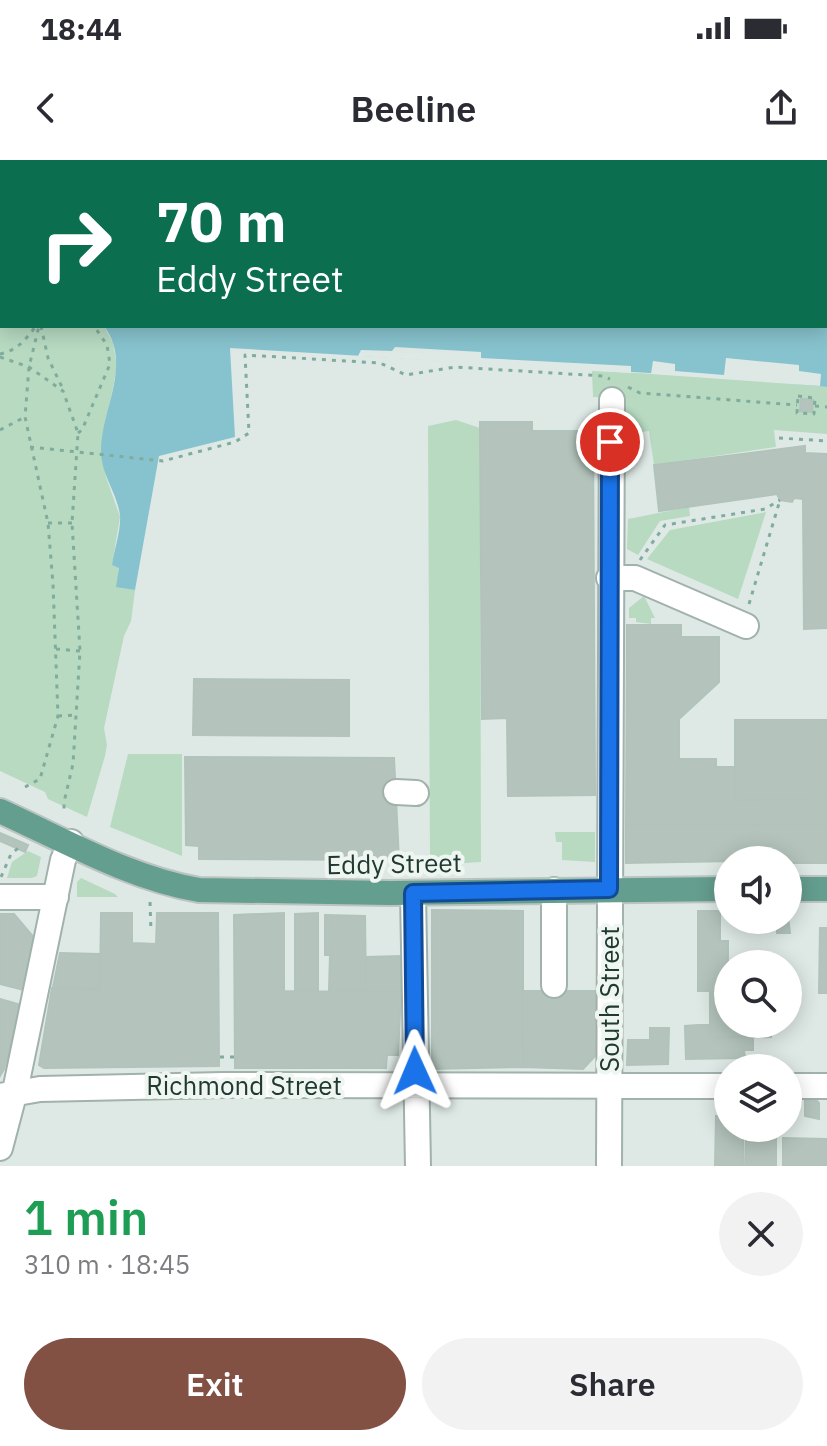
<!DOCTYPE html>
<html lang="en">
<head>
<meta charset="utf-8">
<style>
	body { margin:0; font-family:"IBM Plex Sans",sans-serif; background:#f2f2f3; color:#2b2b33; height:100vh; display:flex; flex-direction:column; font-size:30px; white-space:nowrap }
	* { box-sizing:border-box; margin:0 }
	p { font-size:26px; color:#7c7c81 }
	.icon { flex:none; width:44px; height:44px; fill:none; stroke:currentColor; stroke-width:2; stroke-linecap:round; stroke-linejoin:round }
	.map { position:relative; height:1006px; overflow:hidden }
	.details { display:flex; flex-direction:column; background:#fff; flex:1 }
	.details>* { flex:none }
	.hud { position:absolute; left:0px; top:0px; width:828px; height:168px; box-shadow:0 4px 20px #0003; background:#0b6e4f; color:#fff; overflow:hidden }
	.controls { position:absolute; left:714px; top:686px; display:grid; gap:16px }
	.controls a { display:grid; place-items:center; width:88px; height:88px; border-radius:50%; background:#fff; box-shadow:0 4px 20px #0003; font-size:40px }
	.pin { position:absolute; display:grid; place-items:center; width:68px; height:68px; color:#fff; margin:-34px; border:4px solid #fff; border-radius:50%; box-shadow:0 2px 8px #0007 }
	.me { position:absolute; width:88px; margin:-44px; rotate:359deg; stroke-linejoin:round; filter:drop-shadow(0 0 6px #0008) }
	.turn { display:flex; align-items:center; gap:28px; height:168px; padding:0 24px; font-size:36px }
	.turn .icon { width:104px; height:104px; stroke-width:2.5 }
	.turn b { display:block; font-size:56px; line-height:68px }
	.round { display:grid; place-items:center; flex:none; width:84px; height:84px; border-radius:42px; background:#f2f2f3 }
	.headline { display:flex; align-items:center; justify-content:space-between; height:136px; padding:0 24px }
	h1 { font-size:48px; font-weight:600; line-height:60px; color:#1e9e55 }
	.cta { display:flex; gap:16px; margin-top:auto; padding:16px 24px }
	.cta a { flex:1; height:92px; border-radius:48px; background:#835044; color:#fff; font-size:32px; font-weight:600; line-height:92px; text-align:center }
	.cta a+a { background:#f2f2f3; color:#2b2b33 }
	.status { display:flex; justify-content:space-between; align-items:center; height:56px; padding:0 40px; background:#fff; direction:ltr }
	.status svg { height:22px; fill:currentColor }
	header { display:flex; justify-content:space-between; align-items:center; height:104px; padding:0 24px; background:#fff; font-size:36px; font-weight:600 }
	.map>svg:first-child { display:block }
</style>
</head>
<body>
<div class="status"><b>18:44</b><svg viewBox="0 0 49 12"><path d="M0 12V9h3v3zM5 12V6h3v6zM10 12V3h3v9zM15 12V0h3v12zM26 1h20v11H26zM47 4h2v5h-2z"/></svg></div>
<header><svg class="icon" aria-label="back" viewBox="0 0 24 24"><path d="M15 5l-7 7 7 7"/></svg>Beeline<svg class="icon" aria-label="share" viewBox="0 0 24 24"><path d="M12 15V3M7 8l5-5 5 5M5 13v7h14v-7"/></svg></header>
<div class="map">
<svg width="827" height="1006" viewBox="0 0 827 1006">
	<rect width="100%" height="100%" fill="#dee9e5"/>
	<path fill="#b7dac1" d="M0 139 2 166H104L113 183 117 207 101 287 106 317 120 357 112 405 119 407 117 426 135 430 131 461 124 476 104 568 107 585 105 596 87 657 48 639 45 632 0 611Z
		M592 211 699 216 827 227V274L774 270 776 287 654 305 649 271 626 274V238L593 237Z
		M456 260 480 268 481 702 430 705 428 266Z
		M689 347 690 356 660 361 638 395 627 389 628 359Z
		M766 352 738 439 647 399 670 370Z
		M644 436 655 458H651V464L636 462V458H629V448Z
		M128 594H182V696L110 667Z
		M555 672H595V702L562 700V682H556Z
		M28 691 41 697 37 716 32 718H7L12 702Z
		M81 718 115 734 118 737H77V722Z"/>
	<path fill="#87c3ce" d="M0 0H827V227L699 216 230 188 235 277 159 296 135 430 116 427 119 408 112 405C114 390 121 371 120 356 118 334 101 315 101 291 101 249 133 205 104 166H826V2H2V139Z"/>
	<path fill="#dee9e5" d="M395 187 481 192V198L631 206V213L358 196 361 190 392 191Z
		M726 198 799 205V211L821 214 820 226 651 214 653 201 675 204V211L724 215Z"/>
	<path fill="#b4c4bd" stroke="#b1c3bb" stroke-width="2" d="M801 239 813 240 812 252 800 251Z
		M480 262H532V271H593L595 635 508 636 507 558 482 559Z
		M805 286V293L827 294V468L804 469 803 339 794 338 792 342 780 340 777 334 659 351 654 305Z
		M627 465H681V477H719V522L679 559V599H716V607H735V640L827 639V665H626Z
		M194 519 349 520V576L193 575Z
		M735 560H827V639L735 640Z
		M185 597 394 598 399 700 199 699V686L186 685Z
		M626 665H827V703H788V700L626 703Z
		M0 673 28 685 25 692 0 681Z
		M432 750 523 751V907L432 909Z
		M698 751H720V781H728V864H771V877L710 878V831H698Z
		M101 753H132V783L156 784 157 753H218L219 906 44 908 39 905 52 828 100 830Z
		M284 753V831L401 832 398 895H387L386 908H235L234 755Z
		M318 753V830L295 831V754Z
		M0 754H14L36 780 24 830 0 824Z
		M325 755 365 756 366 831 329 830 330 795H325Z
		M788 757 790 773H777V760H788Z
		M820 768H827V833H819Z
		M60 793 99 794V829L53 827Z
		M401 796V832L366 831V797Z
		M522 831H596V895L583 909 523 907Z
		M0 839 21 845 4 909 0 916Z
		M698 865H709L710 878 753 876V890H744L745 898 686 899 685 866Z
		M650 868H669L668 904 627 905 628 880H650Z
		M805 941H817L819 943V959L805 956Z
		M716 956H728V968H743V1006H715Z
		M746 968H776V1006H745Z
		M783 978 827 979V1006H783Z"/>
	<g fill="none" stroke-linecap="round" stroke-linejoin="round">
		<g stroke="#a1b1ac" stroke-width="28">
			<path id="minor" d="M609 418H635L746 466
				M396 632 416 633
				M413 733 418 1006
				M0 737H56
				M554 825V730
				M788 926H827
				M0 936 40 929 223 925 728 926
				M0 988 15 931 63 700 71 682
				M609 1006 612 240"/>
		</g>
		<g stroke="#bcc4c2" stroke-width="28">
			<path id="major" d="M0 651C64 680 129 718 199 730L390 733 728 729
				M788 729H827"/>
		</g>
		<path stroke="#80ac9e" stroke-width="3" stroke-dasharray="4 6" stroke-linecap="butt" d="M100 2 101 0
			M0 145 2 146
			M41 166 48 198 62 227
			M0 194C18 190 25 180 36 166
			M0 197 29 207 63 231 78 273 72 363 80 491 73 604 64 642V650
			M628 227 640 233 797 245
			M798 236 815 238 814 254 797 253Z
			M815 246 827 247
			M0 270 25 257
			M78 273 82 270 110 204 107 185 94 166
			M779 278 827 281
			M30 287 163 301 235 282 249 273 245 195 380 203 406 215 455 207 603 216 610 219
			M48 363H72
			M640 400 665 365 765 349 780 340
			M749 444 780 340
			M56 489 80 491
			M58 556 77 555
			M25 627 40 619 58 556 53 424 48 363 25 257 29 207 39 166
			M1 717 11 694 22 685
			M150 742 151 771
			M220 897H235"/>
		<use href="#minor" stroke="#fff" stroke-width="24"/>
		<use href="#major" stroke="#649e8f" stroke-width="24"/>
	</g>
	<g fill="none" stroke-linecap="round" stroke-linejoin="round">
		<g stroke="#114b97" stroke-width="20">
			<path id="route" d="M415 911 413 733 609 729 610 282"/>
		</g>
		<use href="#route" stroke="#1a73e8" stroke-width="14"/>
	</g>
	<g text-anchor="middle" stroke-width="8" stroke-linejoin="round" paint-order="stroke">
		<g font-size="26" fill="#203932" stroke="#eff6f2">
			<text transform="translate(394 704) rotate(-1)" y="9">Eddy Street</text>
			<text transform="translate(610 839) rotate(-90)" y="9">South Street</text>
			<text x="244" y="935">Richmond Street</text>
		</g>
	</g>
</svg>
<div class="controls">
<a><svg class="icon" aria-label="sound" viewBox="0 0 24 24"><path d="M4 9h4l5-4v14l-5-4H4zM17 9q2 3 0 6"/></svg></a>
<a><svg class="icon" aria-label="search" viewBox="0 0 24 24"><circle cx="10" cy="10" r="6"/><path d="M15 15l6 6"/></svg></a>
<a><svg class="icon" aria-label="layers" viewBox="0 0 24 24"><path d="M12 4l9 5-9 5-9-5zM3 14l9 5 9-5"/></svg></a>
</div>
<div class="pin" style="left:610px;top:282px;background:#d93025"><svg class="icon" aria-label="arrive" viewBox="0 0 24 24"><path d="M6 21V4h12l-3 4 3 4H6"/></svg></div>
<svg class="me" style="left:415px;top:911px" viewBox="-20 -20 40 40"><path d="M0-17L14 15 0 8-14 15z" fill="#1a73e8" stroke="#fff" stroke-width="4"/></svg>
<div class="hud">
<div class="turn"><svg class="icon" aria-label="right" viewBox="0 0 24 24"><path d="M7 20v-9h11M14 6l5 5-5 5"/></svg><div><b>70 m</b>Eddy Street</div></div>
</div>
</div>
<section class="details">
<div class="headline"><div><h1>1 min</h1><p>310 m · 18:45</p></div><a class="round"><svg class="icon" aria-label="close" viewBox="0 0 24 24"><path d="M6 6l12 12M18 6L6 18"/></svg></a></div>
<div class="cta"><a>Exit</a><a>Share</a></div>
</section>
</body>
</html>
